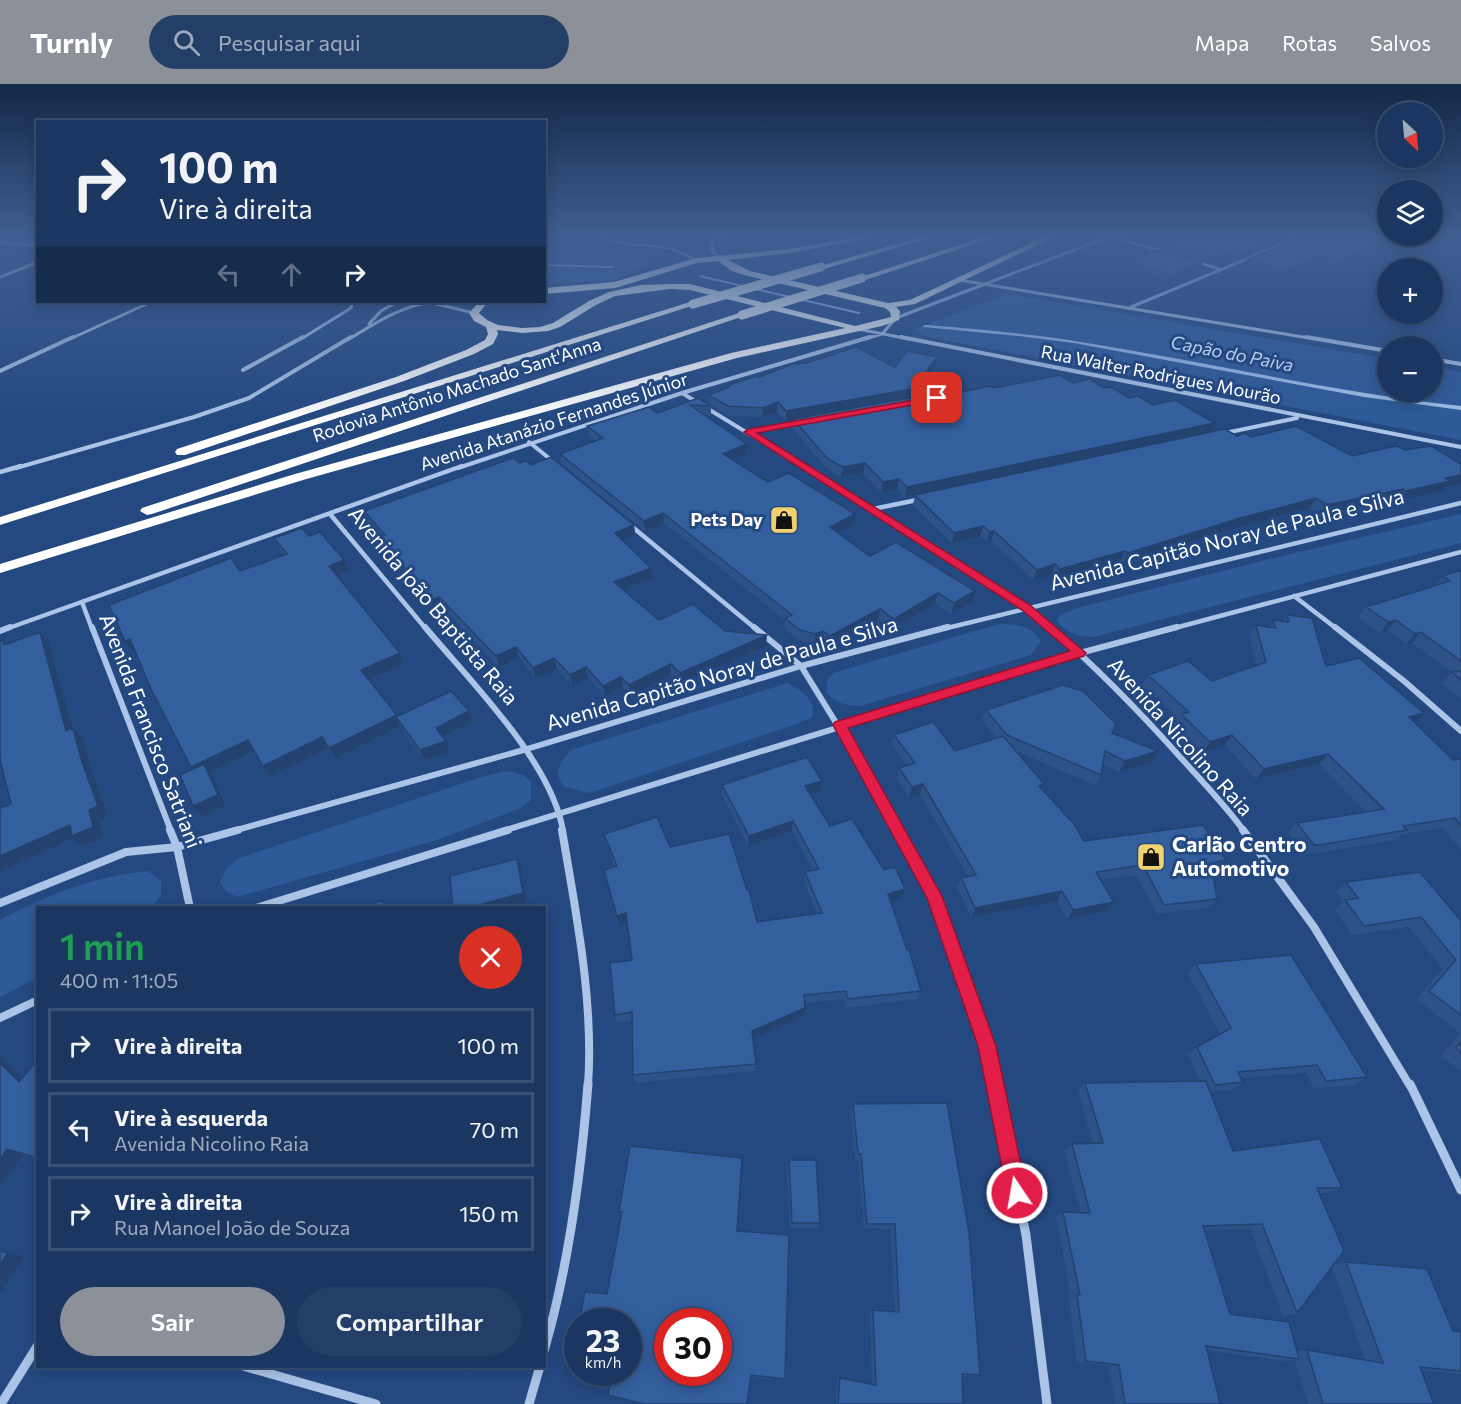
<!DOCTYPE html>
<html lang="pt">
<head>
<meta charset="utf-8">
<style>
	body { margin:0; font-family:Commissioner,sans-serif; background:#243f67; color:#f1f3f6; height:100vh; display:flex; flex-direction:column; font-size:22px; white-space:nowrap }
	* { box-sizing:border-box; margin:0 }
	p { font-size:20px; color:#a0acbd }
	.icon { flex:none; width:33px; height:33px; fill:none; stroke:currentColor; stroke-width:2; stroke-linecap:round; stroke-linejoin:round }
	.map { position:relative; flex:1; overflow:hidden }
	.sheet { position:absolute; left:36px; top:822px; width:510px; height:462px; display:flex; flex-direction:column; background:#1b3761; border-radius:0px; box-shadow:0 3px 15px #0003,0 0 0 2px #395176 }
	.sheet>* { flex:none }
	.hud { position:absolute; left:36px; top:36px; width:510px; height:183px; border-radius:0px; box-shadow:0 3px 15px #0003,0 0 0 2px #395176; background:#1b3761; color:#f1f3f6; overflow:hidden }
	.needle { width:39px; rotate:154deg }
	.fabs { position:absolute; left:1377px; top:18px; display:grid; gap:12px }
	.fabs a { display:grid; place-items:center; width:66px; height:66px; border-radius:50%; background:#1b3761; box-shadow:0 3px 15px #0003,0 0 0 2px #395176; font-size:30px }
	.speed { position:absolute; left:564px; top:1224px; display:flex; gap:12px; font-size:30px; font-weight:700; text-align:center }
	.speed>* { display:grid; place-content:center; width:78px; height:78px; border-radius:50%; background:#1b3761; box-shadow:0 3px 15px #0003,0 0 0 2px #395176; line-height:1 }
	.speed small { font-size:15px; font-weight:400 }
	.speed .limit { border:9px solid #d22; background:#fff; color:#111 }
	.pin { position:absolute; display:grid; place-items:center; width:51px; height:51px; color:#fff; margin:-26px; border-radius:12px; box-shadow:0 3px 9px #0006 }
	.me { position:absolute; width:66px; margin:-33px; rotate:348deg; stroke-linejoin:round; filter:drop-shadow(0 0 4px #0008) }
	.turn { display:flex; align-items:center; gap:21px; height:126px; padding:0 24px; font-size:27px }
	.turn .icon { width:78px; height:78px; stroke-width:2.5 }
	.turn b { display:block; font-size:42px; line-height:51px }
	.lanes { display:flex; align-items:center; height:57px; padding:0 24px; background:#0003; justify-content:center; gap:30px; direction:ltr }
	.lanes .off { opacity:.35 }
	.round { display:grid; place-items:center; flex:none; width:63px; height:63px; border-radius:32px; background:#243f67 }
	.head { display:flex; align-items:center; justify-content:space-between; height:102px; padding:0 24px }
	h1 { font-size:36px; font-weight:600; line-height:45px; color:#1e9e55 }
	.button { display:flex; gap:12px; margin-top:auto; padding:12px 24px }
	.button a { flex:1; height:69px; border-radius:36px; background:#8c9099; color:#fff; font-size:24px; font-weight:600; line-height:69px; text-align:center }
	.button a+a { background:#243f67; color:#f1f3f6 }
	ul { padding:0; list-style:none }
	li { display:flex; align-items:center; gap:18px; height:75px; margin:0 12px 9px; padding:0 12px; border:3px solid #395176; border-radius:0px }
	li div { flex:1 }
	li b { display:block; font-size:22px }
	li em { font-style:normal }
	header { display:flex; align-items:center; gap:36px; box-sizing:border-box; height:84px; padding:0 30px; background:#8c9099; color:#fff }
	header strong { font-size:28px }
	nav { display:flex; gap:33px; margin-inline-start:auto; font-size:21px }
	.search { width:420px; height:54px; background:#243f67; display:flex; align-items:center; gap:15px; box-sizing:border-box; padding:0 21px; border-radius:33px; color:#a0acbd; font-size:22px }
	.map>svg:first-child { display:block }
</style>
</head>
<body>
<header>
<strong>Turnly</strong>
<div class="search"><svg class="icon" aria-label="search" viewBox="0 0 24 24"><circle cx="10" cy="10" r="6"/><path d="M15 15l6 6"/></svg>Pesquisar aqui</div>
<nav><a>Mapa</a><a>Rotas</a><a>Salvos</a></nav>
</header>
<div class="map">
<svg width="1461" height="1320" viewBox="0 0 1461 1320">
	<rect width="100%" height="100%" fill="#244981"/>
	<path fill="#2e5a99" d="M544 162H545L651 178 617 196 545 200Z
		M1008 210 1387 275 1388 308H1432L1433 283 1461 288V356L924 252 912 246Z
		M1461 430V459L1093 553C1077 552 1068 550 1057 537L1060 531 1077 524 1266 476Z
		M999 540C1016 540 1031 541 1041 557L1031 571 860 622C845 621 836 620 826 608L828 594 836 588Z
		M788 599C802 608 816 614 812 633L794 641 590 709 564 703C553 687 559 680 571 666Z
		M508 687 523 691 531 698V716L521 724 437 756 237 813 227 808 220 798 227 784 239 774 481 693Z
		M148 787 161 797V811L152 823 38 824 37 894 0 913V836C47 811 95 792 148 787Z"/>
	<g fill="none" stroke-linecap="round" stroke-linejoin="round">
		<path fill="#a0bee8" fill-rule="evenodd" d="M544 180 613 182 615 183 613 184 544 182Z
			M700 191 859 228 861 229 859 230 699 193Z
			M925 241C975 245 1025 249 1075 257 1204 277 1331 308 1461 322V326L1364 313 1074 259 1019 252 923 243V242Z"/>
		<path stroke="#abc4e7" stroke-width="2" d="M598 152C630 167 667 154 696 177"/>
		<path stroke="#abc4e7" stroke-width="3" d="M1110 152 1161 167
			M0 159 38 161
			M719 174 712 167 713 158 720 154 733 152
			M1194 177 1219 185
			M0 193 38 178
			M959 196 1315 255
			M428 218 474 229
			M1131 223 1302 152
			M369 240 381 227 397 218
			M858 245 909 255
			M70 255 151 218
			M301 255 351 224 352 218
			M349 255C376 239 399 223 431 218
			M865 255 882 250 896 234 1111 152"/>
		<path stroke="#abc4e7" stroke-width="4" d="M901 253 1461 363
			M1306 253 1388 267
			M1432 275 1461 280
			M243 286 303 253
			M0 287 73 253
			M682 309 805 384
			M749 348 798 339
			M1225 349 1297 334
			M529 358 555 379
			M16 384 194 333 249 314 351 253
			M458 384 682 309 870 253"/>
		<path stroke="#abc4e7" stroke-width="4.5" d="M802 382 1026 523 1052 545
			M0 388 21 382
			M873 425 922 415
			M330 430 426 545
			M630 441 756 545
			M1294 512 1337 545
			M82 518 92 545
			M6 545 462 382
			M943 545 1461 419
			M1171 545 1461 468"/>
		<path stroke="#abc4e7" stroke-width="6" d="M92 543 171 747
			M425 543C470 597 552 678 563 747
			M754 543 801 582 880 710 900 747
			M1050 543C1097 584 1140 628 1181 674 1203 698 1225 721 1244 747
			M1335 543 1404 597 1461 647
			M0 547 10 543
			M233 747 527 665 801 582 948 543
			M503 747 1080 569 1177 543"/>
		<path stroke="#abc4e7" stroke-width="8" d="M170 746 177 763 190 824
			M562 746C576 830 594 916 588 1002
			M899 746 934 812 987 962 995 1002
			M1243 746 1314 843 1410 1002
			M0 819 126 768 177 763 238 746
			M256 824 508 746
			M0 934 38 916"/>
		<path stroke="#abc4e7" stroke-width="9" d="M995 1000 1026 1151 1047 1320
			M1410 1000 1461 1106
			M544 1267C569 1181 581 1090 588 1000
			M243 1282 376 1320
			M1 1320 38 1261
			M529 1320 540 1282"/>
		<path fill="#fff" fill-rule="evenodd" d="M864 152H881L789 169 728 176 750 187 888 219 910 216 1046 152H1056L915 220 896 223 900 227 899 236 882 242 737 274 303 396 0 489V480L295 390 731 269 845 244 690 206 670 205 615 212 596 221 560 243 548 247 522 249 497 246 498 250 493 260 474 270 404 297 185 371H177L175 368 177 365 396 293 466 266 485 256 488 250 486 243 474 237 469 229 479 218H488L479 229 487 236 498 241 522 244 540 243 553 239 589 217 609 208 641 201 670 200H690L855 242 891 233 890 228 885 224 744 191 732 187 718 177 697 179 615 204 544 210V204L614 198 696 174 789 165Z
			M924 152H936L824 185 817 183Z
			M987 152H999L865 196 858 194Z
			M690 218 698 220 0 441V433Z
			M739 229 747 231 152 430 147 431 140 427 142 424Z"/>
		<path stroke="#fff" stroke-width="9" d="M693 220 821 183
			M742 231 862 194"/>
	</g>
	<path fill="#2d5288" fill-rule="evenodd" d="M1134 152H1296L1234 176 1225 173 1211 179 1132 155Z
		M1305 152H1366H1365L1384 157 1382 161 1338 182 1319 176 1284 191 1246 179 1248 175Z
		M1127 177 1202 179 1200 183 1172 195 1126 181Z
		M935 282 925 296 934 310H953L994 304 1073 299 1104 304 1129 314 1215 339 1210 348 1251 353 1352 372 1445 403 1442 407 1398 417 1396 415 1320 431 1310 424 1231 445 1123 479 1120 477 1056 495 1051 491 1033 496 991 457 987 458 980 452 952 459 913 421 915 411 905 413 897 405 881 409 863 389 841 393 827 385 792 344 793 336 786 337 777 328 762 333 728 332 709 320 708 311 726 304V302L760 293 895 283Z
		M698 314 711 322V332L705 331 747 370 733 376 768 398 855 430 854 441 838 448 870 472 972 517 951 530 935 519 891 545 878 536 829 563 821 557 814 561 799 556 785 545V536L664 439 645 447 562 380 560 370 595 357 589 352 587 342 657 329Z
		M520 379 531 381 634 441 635 451 623 457 651 484 652 494 623 506 659 536 725 547 766 562 681 599 671 591 631 611 623 603 605 612 588 594 572 601 557 585 536 594 519 573 499 583 443 524 435 527 417 509 415 502 384 463 380 453 381 452 368 437 364 427Z
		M309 452 344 476 349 486 337 491 404 580 369 596 397 632 469 627 473 637 443 653 446 657 450 667 424 676 400 642 335 675 328 664 270 692 255 667 210 688 212 691 226 721 202 732 193 685 135 567 133 568 240 487 284 471 280 465 274 454Z
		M1461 486V615L1442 599 1452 588 1412 559 1406 560 1387 546 1380 549 1358 533 1366 523 1435 501 1443 492Z
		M1287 531 1326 582 1424 629 1415 638 1453 676 1461 675V766L1443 744 1402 750 1396 756 1310 770H1304L1288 749 1297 739 1366 728 1319 680 1256 695 1225 661 1203 669 1175 640 1178 634 1142 601 1148 591 1212 597 1256 581 1249 551 1256 541 1269 543 1273 536 1282 537Z
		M986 626 1112 649 1152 678 1119 688 1103 680 1101 691 1095 701 1016 667 1042 705 1084 757 1226 776 1217 786 1212 787 1217 815 1208 824 1157 830 1136 791 1101 796 1114 818 1107 827 1067 835 1057 817 971 833 957 803 961 794 968 793 920 710 909 714 897 694 899 684 907 682 892 661 894 651 955 667 997 654 982 636Z
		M722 701 821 707 810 710 830 742 884 786 905 805 902 814 891 817 921 907 918 915 846 924 844 915 805 919 804 932 753 954 756 980 755 987 635 999 633 991 632 936 617 939 615 931 632 876 627 839 619 841 604 786 615 783 607 760 604 750 670 763 757 838 817 829 804 798 805 788 813 786 792 747 748 762 722 711Z
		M1346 798 1461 837V988L1441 972 1460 949 1416 915 1443 885 1409 843 1352 851 1334 825 1343 818 1336 808Z
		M1196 880 1367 993 1354 1001 1314 1004 1306 989 1241 994 1243 998 1232 1006 1210 1008 1233 1067 1342 1104 1328 1109H1319L1333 1181 1346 1178 1453 1247 1461 1248V1290L1421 1286 1434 1320H1308L1295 1276 1285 1277 1207 1266 1220 1319 1224 1320H1115L1109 1282 1077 1278 1069 1214 1071 1213 1056 1133 1063 1128 1081 1129 1064 1066 1072 1060H1093L1078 1006 1085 999 1200 997 1188 970 1197 963 1220 950 1188 889ZM1250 1145 1283 1232 1297 1229 1332 1182 1365 1276 1307 1266 1297 1267 1230 1230 1204 1146Z
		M0 971 22 994 38 975V1076L23 1071 0 1103Z
		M853 1020 980 1291 974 1292H962L963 1320H836L837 1295 840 1294 872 1300 870 1229 873 1226 895 1227 891 1145 864 1144 858 1076H855L851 1027Z
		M789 1076 820 1139 818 1144H790L787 1082Z
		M619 1128 737 1147 785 1295 784 1296 750 1293 628 1238 607 1210 621 1132Z"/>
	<path fill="#24426f" d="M1288 152H1296L1234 176 1236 172Z
		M1384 157 1382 161 1338 182 1340 177Z
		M1226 169 1225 173 1211 179 1213 175Z
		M1321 172 1319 176 1284 191 1286 187Z
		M1202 179 1200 183 1172 195 1173 191Z
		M937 273 935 282 920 304 935 301 934 311 793 335V336L786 337V327L921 295Z
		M778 318 777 328 762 333 763 324Z
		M1215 339 1210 349 905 413 907 403Z
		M747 360V370L723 380V370Z
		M865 379 863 389 841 393 843 383Z
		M1461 391V400L1445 403 1442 407 1398 417 1406 407 1445 394Z
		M899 395 897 405 881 409 883 398Z
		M1403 405 1396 415 1320 431 1327 421Z
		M1316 414 1310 424 1231 445 1123 479 1128 469 1237 435Z
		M663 429 664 439 645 447 644 437Z
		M855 430 854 441 829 453 830 443Z
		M634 441 635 451 616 459 615 449Z
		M983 442 980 452 952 459 954 449Z
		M994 447 991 457 987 458 990 448Z
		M1125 467 1120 477 1056 495 1060 485Z
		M344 476 349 486 334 492 329 482Z
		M1055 480 1051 491 1033 496 1037 486Z
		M651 484 652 494 615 509 614 498Z
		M975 507 972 517 951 530 954 519Z
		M938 509 935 519 891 545 894 535Z
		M439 513 443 524 435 527 431 517Z
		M880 525 878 536 829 563 830 552Z
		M1396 536 1387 546 1380 549 1388 538Z
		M823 547 821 557 814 561 815 550Z
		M40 548 49 558 76 657 66 647Z
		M1421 548 1412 559 1406 560 1415 550Z
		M767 551 766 562 681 599 680 589Z
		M130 555 138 566 133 568 125 557Z
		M516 563 519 573 499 583 496 572Z
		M400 569 404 580 366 597 361 586Z
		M554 574 557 585 536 594 533 584Z
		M671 580V591L631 611 629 601Z
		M586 583 588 594 572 601 570 591Z
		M621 593 623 603 605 612 603 602Z
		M469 627 473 637 440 654 436 644Z
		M1424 629 1414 640 1409 633Z
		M397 631 401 640 396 633 400 642 335 675 329 664Z
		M73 644 83 654 92 688 108 732 99 736 103 753 82 762 73 754 0 787V772L82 678Z
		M1232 651 1225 661 1203 669 1210 658Z
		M322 653 328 664 270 692 263 682Z
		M248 656 256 666 210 688 212 691 226 721 202 732 193 722 199 693 191 683Z
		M446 657 450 667 424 676 420 666Z
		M1158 667 1152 678 1119 688 1125 677Z
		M1328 670 1319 680 1256 695 1264 685Z
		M822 697 821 707 804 713 805 702Z
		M923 700 920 710 909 714 912 703Z
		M793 737 792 747 748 762 749 752Z
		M517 775 521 784 526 818 507 824H468Z
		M905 805 902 814 885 819 888 810Z
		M1062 807 1057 817 971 833 975 824Z
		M1114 818 1107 827 1067 835 1073 826Z
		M626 829 628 839 619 841 617 832Z
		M805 924 804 932 752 955V947Z
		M0 971 33 1005 19 998 0 979Z
		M7 1065 23 1071 0 1103V1075Z
		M0 1166 24 1173 0 1209Z
		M463 1282H470L469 1287 462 1285Z"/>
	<path fill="#345f9e" stroke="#24426f" stroke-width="1.5" fill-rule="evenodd" d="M1137 152H1288L1236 172 1226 169 1213 175Z
		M1305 152H1363L1384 157 1340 177 1321 172 1286 187 1248 175Z
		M1157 166 1202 179 1173 191 1127 177Z
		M856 263 895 283 907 267 937 273 921 295 935 301 786 327 778 318 763 324 728 322 708 311 729 303 726 302 757 292 760 293 792 280 807 279Z
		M1060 291 1073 299 1090 295 1104 304 1111 303 1129 314 1138 312 1153 321 1175 316 1215 339 907 403 899 395 883 398 865 379 843 383 828 375 793 335 948 307 953 310 990 302 994 304Z
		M698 314 711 322 690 321 747 360 723 370 768 398 789 389 855 430 830 443 870 472 896 458 975 507 954 519 938 509 894 535 880 525 830 552 823 547 815 550 800 546 785 534 792 531 663 429 644 437 560 370 603 354 587 342 649 323 657 329Z
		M1296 342 1352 372 1396 362 1405 366 1431 362 1461 380V391L1445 394 1450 397 1406 407 1403 405 1327 421 1316 414 1237 435 1128 469 1125 467 1060 485 1055 480 1037 486 994 447 990 448 983 442 954 449 915 411 1225 345 1237 352 1245 349 1251 353Z
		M551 373 634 441 615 449 651 484 614 498 659 536 693 520 725 547 767 551 680 589 671 580 629 601 621 593 603 602 586 583 570 591 554 574 533 584 516 563 496 572 439 513 431 517 413 499 416 498 380 453 385 451 364 427 513 374 520 379 526 377 531 381Z
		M302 444 309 452 320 448 344 476 329 482 400 569 361 586 397 631 329 664 322 653 263 682 248 656 191 683 151 605 130 555 125 557 109 521 231 474 240 487 287 470 274 454Z
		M1461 486V577L1421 548 1415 550 1396 536 1388 538 1366 523 1450 497 1443 492Z
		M1287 531 1312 534 1326 582 1359 574 1424 629 1409 633 1453 676 1461 675V742L1455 734 1403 742 1407 746 1320 761H1314L1297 739 1384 725 1328 670 1264 685 1232 651 1210 658 1181 630 1189 628 1148 591 1188 577 1212 597 1266 578 1256 541 1276 544 1273 536 1289 538Z
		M40 548 66 647 73 644 82 678 98 722 89 726 93 743 72 752 70 741 0 772V724L11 720 0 675V557L3 556 4 561Z
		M1461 587V596L1452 588Z
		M1063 601 1083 607 1116 640 1112 649 1158 667 1125 677 1105 667 1101 691 1007 651 986 626Z
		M451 607 469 627 436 644 446 657 420 666 396 633Z
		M933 638 955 667 1003 652 1044 700 1039 702 1074 740 1084 757 1203 741 1226 776 1211 779 1217 815 1164 821 1143 781 1096 788 1114 818 1073 826 1062 807 975 824 961 794 976 791 923 700 912 703 899 684 915 679 894 651Z
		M807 673 822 697 805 702 830 742 852 735 884 786 895 783 905 805 888 810 907 866H909L921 907 848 915 846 907 804 911 805 924 752 947 756 980 633 991 632 928 615 931 610 879 632 876 626 829 617 832 604 786 617 782 604 750 657 733 670 763 729 750 747 806H749L757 838 822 829 805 788 819 785 793 737 749 752 722 701Z
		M204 680 218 711 193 722 180 691Z
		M517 775 523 809 468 824H453L450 792Z
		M1420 788 1461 837V931L1429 907 1456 876 1421 833 1364 842 1345 816 1358 814 1346 798Z
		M383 816 384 824H361Z
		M1291 871 1367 993 1326 997 1317 981 1238 988 1243 998 1215 1001 1197 963 1231 944 1196 880Z
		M1461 958V969L1456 964Z
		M38 975V1074L7 1065 0 1075V979L19 998Z
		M1206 997 1233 1067 1320 1055 1342 1104H1317L1344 1167 1297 1229 1262 1140 1203 1142 1230 1230 1289 1238 1299 1275 1206 1262 1220 1319 1224 1320H1125L1119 1281 1086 1277 1077 1211H1080L1063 1128 1090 1129 1072 1060 1103 1059 1085 999Z
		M947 1019 969 1148 980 1291 962 1290 963 1320H838L840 1294 876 1301 873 1226 899 1228 895 1140H867L861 1070H858L853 1020Z
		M630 1062 742 1074 737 1147 789 1151 785 1295 751 1291 747 1320H644L608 1311 613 1288H628V1238H579L585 1208 607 1210 622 1128H619ZM668 1238H718V1288H668Z
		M789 1076H816L820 1139H792Z
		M0 1167 8 1169 0 1180Z
		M1346 1178 1427 1185 1453 1247 1461 1248V1287L1420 1283 1434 1320H1323L1307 1266 1383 1279Z
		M440 1282H463L462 1285Z"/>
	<linearGradient id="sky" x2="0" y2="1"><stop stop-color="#142847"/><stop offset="0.45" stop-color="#3f5f92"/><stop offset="1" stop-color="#3f5f92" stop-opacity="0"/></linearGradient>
	<rect width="1461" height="337" fill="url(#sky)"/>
	<path fill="#e11d48" stroke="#92132f" stroke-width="1.5" d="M937 312H940V316L757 349 1030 521 1086 569 1084 572 848 644 942 812 996 962 1027 1109 1025 1117 1017 1120 1010 1117 1007 1109 978 962 927 814 833 641 835 638 1070 567 1022 526 744 348 749 345Z"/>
	<defs>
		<g id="shop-square" transform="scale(1.5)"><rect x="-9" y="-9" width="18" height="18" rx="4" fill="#f1d16f" stroke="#244981"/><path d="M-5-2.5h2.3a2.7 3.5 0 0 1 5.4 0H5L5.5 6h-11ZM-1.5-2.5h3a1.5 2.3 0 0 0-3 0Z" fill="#111"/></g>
	</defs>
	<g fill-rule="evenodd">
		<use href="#shop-square" x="784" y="436"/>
		<use href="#shop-square" x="1151" y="773"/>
	</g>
	<g text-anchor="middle" stroke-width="6" stroke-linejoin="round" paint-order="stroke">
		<g font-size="18" font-style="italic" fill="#b7ceef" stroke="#244981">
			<text transform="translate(1232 270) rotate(11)" y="6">Capão do Paiva</text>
		</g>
		<g font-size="18" fill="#fff" stroke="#244981">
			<text transform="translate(1161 291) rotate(11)" y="6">Rua Walter Rodrigues Mourão</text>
			<text transform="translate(457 306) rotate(-18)" y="6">Rodovia Antônio Machado Sant'Anna</text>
			<text transform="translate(554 338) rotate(-18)" y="6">Avenida Atanázio Fernandes Júnior</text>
		</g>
		<g font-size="18" font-weight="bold" fill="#fff" stroke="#244981" text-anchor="end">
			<text x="763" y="442">Pets Day</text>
		</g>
		<g font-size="21" fill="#fff" stroke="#244981">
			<text transform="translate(1227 456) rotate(-14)" y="7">Avenida Capitão Noray de Paula e Silva</text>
			<text transform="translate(433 522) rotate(50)" y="7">Avenida João Baptista Raia</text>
			<text transform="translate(722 590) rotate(-16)" y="7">Avenida Capitão Noray de Paula e Silva</text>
			<text transform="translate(150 647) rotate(69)" y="7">Avenida Francisco Satriani</text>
			<text transform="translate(1180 653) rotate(48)" y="7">Avenida Nicolino Raia</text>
		</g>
		<g font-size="21" font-weight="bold" fill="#fff" stroke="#244981" text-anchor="start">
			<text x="1172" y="768">Carlão Centro<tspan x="1172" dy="24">Automotivo</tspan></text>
		</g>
	</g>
</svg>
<div class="fabs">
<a><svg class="needle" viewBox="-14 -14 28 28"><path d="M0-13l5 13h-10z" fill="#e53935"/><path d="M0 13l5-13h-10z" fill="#a0acbd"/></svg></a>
<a><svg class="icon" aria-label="layers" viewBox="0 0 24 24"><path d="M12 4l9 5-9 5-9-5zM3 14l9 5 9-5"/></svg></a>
<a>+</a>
<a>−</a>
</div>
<div class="speed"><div>23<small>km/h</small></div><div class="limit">30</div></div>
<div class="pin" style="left:937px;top:314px;background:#d93025"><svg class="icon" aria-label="arrive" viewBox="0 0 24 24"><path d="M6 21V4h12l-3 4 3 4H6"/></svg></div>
<svg class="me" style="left:1017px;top:1109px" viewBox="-20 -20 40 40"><circle r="17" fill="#e11d48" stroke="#fff" stroke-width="3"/><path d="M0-11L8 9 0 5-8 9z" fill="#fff"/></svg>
<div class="hud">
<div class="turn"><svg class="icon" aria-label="right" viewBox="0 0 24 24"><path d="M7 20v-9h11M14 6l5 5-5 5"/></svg><div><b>100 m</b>Vire à direita</div></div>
<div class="lanes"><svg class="icon off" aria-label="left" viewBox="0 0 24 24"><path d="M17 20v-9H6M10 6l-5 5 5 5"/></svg><svg class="icon off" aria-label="ahead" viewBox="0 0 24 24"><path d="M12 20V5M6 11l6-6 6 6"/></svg><svg class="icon" aria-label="right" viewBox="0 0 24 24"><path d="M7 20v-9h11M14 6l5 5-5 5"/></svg></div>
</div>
<section class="sheet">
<div class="head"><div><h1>1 min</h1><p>400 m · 11:05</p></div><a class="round" style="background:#d93025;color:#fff"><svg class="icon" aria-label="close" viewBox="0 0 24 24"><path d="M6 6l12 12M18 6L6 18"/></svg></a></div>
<ul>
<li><svg class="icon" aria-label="right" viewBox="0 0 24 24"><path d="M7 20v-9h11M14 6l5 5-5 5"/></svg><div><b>Vire à direita</b></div><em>100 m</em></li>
<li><svg class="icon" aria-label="left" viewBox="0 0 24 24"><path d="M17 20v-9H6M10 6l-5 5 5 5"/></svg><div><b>Vire à esquerda</b><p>Avenida Nicolino Raia</p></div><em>70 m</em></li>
<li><svg class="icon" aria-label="right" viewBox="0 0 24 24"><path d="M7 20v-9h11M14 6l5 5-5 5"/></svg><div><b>Vire à direita</b><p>Rua Manoel João de Souza</p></div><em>150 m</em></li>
</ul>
<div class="button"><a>Sair</a><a>Compartilhar</a></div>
</section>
</div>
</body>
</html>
